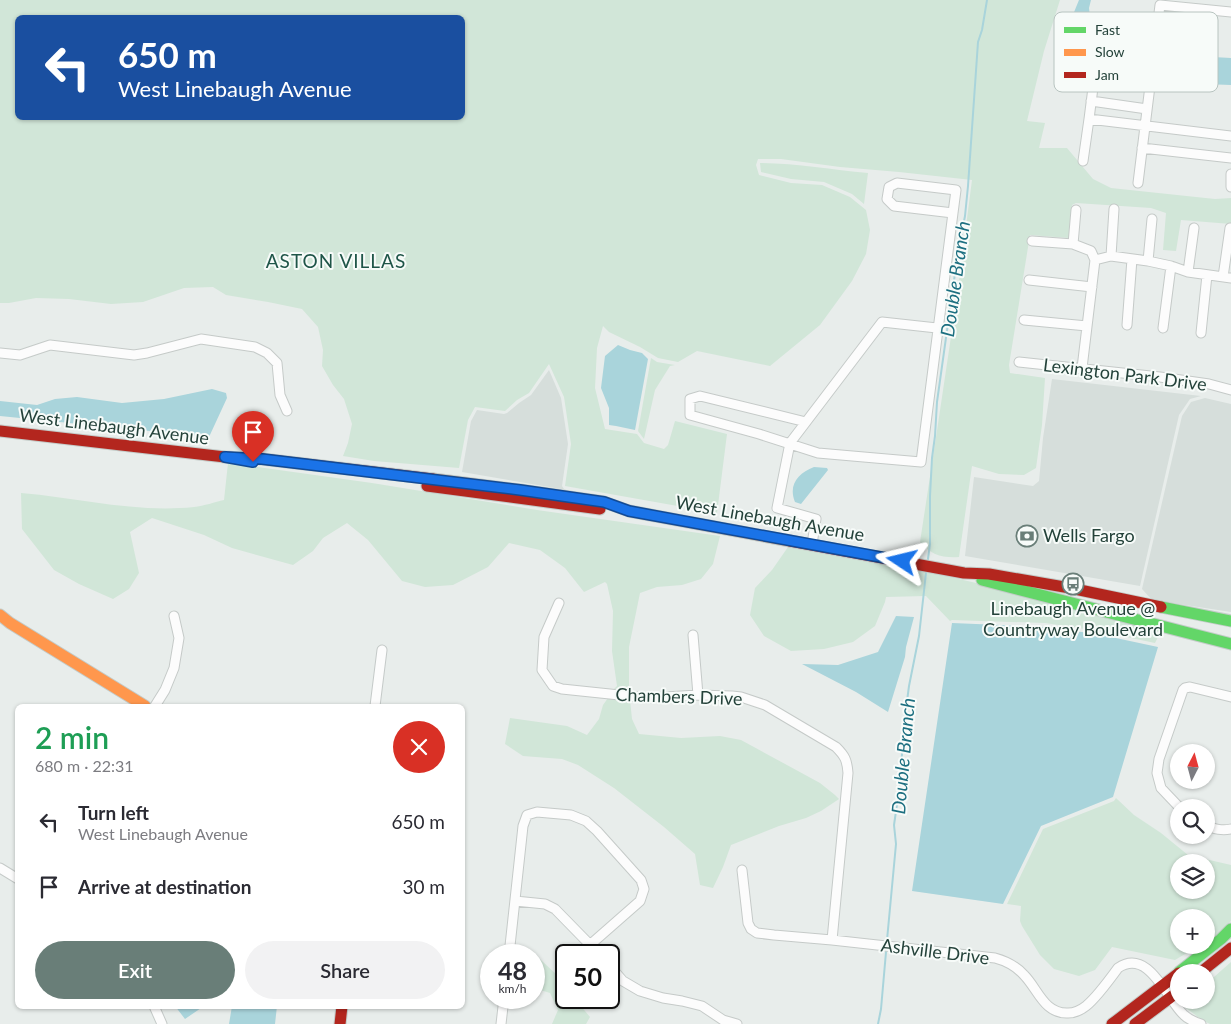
<!DOCTYPE html>
<html lang="en">
<head>
<meta charset="utf-8">
<style>
	body { margin:0; font-family:Lato,sans-serif; background:#f2f2f3; color:#2b2b33; height:100vh; display:flex; flex-direction:column; font-size:19px; white-space:nowrap }
	* { box-sizing:border-box; margin:0 }
	p { font-size:16px; color:#7c7c81 }
	.icon { flex:none; width:28px; height:28px; fill:none; stroke:currentColor; stroke-width:2; stroke-linecap:round; stroke-linejoin:round }
	.map { position:relative; flex:1; overflow:hidden }
	.panel { position:absolute; left:15px; top:704px; width:450px; height:305px; display:flex; flex-direction:column; background:#fff; border-radius:8px; box-shadow:0 1px 4px #0004 }
	.panel>* { flex:none }
	.top-card { position:absolute; left:15px; top:15px; width:450px; height:105px; border-radius:8px; box-shadow:0 1px 4px #0004; background:#1a4fa0; color:#fff; overflow:hidden }
	.needle { width:32px; rotate:6deg }
	.fabs { position:absolute; left:1170px; top:744px; display:grid; gap:10px }
	.fabs a { display:grid; place-items:center; width:45px; height:45px; border-radius:50%; background:#fff; box-shadow:0 1px 4px #0004; font-size:25px }
	.speed { position:absolute; left:480px; top:944px; display:flex; gap:10px; font-size:25px; font-weight:700; text-align:center }
	.speed>* { display:grid; place-content:center; width:65px; height:65px; border-radius:50%; background:#fff; box-shadow:0 1px 4px #0004; line-height:1 }
	.speed small { font-size:12px; font-weight:400 }
	.speed .limit { border:2px solid #111; border-radius:8px; background:#fff; color:#111 }
	.pin { position:absolute; display:grid; place-items:center; width:42px; height:42px; color:#fff; margin:-51px -21px; border-radius:50% 50% 50% 0; rotate:-45deg; box-shadow:0 0 5px #0007 }
	.pin .icon { rotate:45deg }
	.me { position:absolute; width:55px; margin:-28px; rotate:280deg; stroke-linejoin:round; filter:drop-shadow(0 0 4px #0008) }
	.turn { display:flex; align-items:center; gap:18px; height:105px; padding:0 20px; font-size:22px }
	.turn .icon { width:65px; height:65px; stroke-width:2.5 }
	.turn b { display:block; font-size:35px; line-height:42px }
	.round { display:grid; place-items:center; flex:none; width:52px; height:52px; border-radius:26px; background:#f2f2f3 }
	.head { display:flex; align-items:center; justify-content:space-between; height:85px; padding:0 20px }
	h1 { font-size:30px; font-weight:600; line-height:38px; color:#1e9e55 }
	.cta { display:flex; gap:10px; margin-top:auto; padding:10px 20px }
	.cta a { flex:1; height:58px; border-radius:30px; background:#697e78; color:#fff; font-size:20px; font-weight:600; line-height:58px; text-align:center }
	.cta a+a { background:#f2f2f3; color:#2b2b33 }
	ul { padding:0; list-style:none }
	li { display:flex; align-items:center; gap:15px; height:65px; padding:0 20px }
	li div { flex:1 }
	li b { display:block; font-size:19px }
	li em { font-style:normal }
	.map>svg:first-child { display:block }
</style>
</head>
<body>
<div class="map">
<svg width="1231" height="1024" viewBox="0 0 1231 1024">
	<rect width="100%" height="100%" fill="#e8edeb"/>
	<path fill="#d6dedb" d="M549 370 561 398 568 444 562 486 564 489 567 490 462 472 471 421 477 410 504 414 507 413 519 403 531 395Z
		M1052 379 1201 396 1190 399 1179 415 1140 586 965 556 974 477 1033 486 1039 481 1043 438Z
		M1205 398 1231 404V612L1152 600 1142 589 1182 416 1191 402Z"/>
	<path fill="#d1e6d8" fill-rule="evenodd" d="M0 0H1060L1044 51 1027 121 1045 123 1039 148H1067L1093 179 1111 188 1215 199 1231 198V224L1181 220 1176 251 1163 250 1166 213 1151 208 1076 203 1072 205 1069 238 1030 235 1009 365 1010 373 1045 378 1042 425 1036 468 1024 475 999 474 972 466 959 557C942 558 931 555 920 542L935 444 956 303 972 180 899 172 840 167 781 159H758L756 165 759 175 791 183 822 185 850 197 866 210 870 230 866 254 852 281 820 325 770 366 697 351 678 362 658 358 640 347 609 332 603 326 597 348 595 388 605 429 637 434 644 443 664 449 668 445 675 421 727 434 717 513 565 486 571 444 564 397 549 364 529 393 517 400 505 411 475 407 468 420 459 468 374 461 343 456 348 443 352 424 344 399 333 385 322 366 323 350 318 327 302 309 268 302 226 295 213 287 184 288 143 302 111 304 69 299 36 298 9 303H0ZM18 18H462V118H18Z
		M760 163C796 163 832 170 868 173L864 204 852 194 824 182 791 179 761 172Z
		M651 358 657 362 675 365 670 366 655 390 644 439 638 431Z
		M228 463 372 483 537 510 720 536 713 564 701 579 682 585 657 587 640 593 629 647V692L613 690 617 686 612 651 613 611 607 584 605 582 584 592 565 568 540 550 509 543 488 567 453 585 425 587 402 581 368 540 347 523 323 538 313 551 293 565 232 548 204 535 152 518 130 532 139 573 129 589 113 599 79 584 54 570 22 529 21 493C80 498 135 513 194 507 204 506 215 502 224 500Z
		M788 547 941 575 994 587 1163 633 1164 636 1159 635 1155 643 1098 631 1045 623 952 620 950 621 926 596 886 597 885 602 875 626 853 642 824 649 791 651 764 636 750 615 755 588 772 570Z
		M608 698 630 700 632 719 639 734 681 738 720 736 741 740 820 783 835 795 839 799 821 811 806 818 779 826 731 845 723 867 713 888 700 885 695 854 664 827 614 788 578 765 562 759 523 756 505 744 510 718 567 726 587 735 599 719 603 705Z
		M1116 798 1134 815 1161 833 1188 855 1231 865V921L1218 934 1206 941V918H1179V945H1200L1175 960 1112 947 1095 970 1079 976 1054 969 1040 955 1022 926 1020 921 1021 906 1007 904 1043 829 1114 801ZM1179 862H1206V890H1179Z
		M528 948 557 975 566 987V998H574L590 1017 586 1024H552L558 1010 550 993 534 988V955H523Z
		M1231 962V1024H1210L1202 1020 1182 1005 1188 1000H1206V984Z"/>
	<path fill="#a9d4db" d="M1079 0H1091L1089 8 1090 17 1096 35 1106 43V53L1104 56C1098 55 1088 53 1082 56 1073 60 1076 65 1063 64L1059 53 1063 39Z
		M1213 57 1231 58V85L1204 84C1197 75 1200 71 1203 61Z
		M618 345 630 350 642 353 648 359 635 430 616 426 609 425V408L601 388 605 356Z
		M212 389 226 393 227 398 209 437 0 416V401L37 405 55 399 77 397 122 403 164 399Z
		M814 467 827 468 828 470 801 504 795 502C788 485 798 473 814 467Z
		M896 616 914 617 906 647 905 657 888 712 856 692 802 664 838 665 878 652Z
		M952 623 1044 627 1097 634 1158 647 1113 797 1041 826 1003 904 912 891Z
		M175 1006H204L185 1019Z
		M232 1006H277L275 1024H229Z"/>
	<g fill="none" stroke-linecap="round" stroke-linejoin="round">
		<path stroke="#a9d4db" stroke-width="2" d="M928 559 930 544V496L932 458 935 436 937 402 958 252 965 216 968 186 978 42 982 30 987 0
			M887 940 896 844 894 825 900 784 904 724 909 686 919 636 926 573
			M878 1024 881 1009 886 952"/>
		<g stroke="#c5cac8" stroke-width="11">
			<path id="street" d="M1091 101 1147 109
				M1089 119 1096 64
				M1142 148 1231 158
				M1083 161 1089 119 1231 136
				M1231 174V187
				M1138 183 1160 5 1231 12
				M1032 241 1073 244 1091 251 1095 260
				M1073 244 1076 210
				M1111 256 1114 209
				M1148 261 1152 219
				M1188 272 1194 228
				M1223 277 1230 228
				M1029 280 1092 287
				M1024 320 1087 326
				M1127 325 1132 259
				M1163 328 1171 266
				M1201 333 1207 275
				M0 353 20 355 50 345 134 355 147 353 201 339 255 347 267 353 277 363 280 395 287 411
				M1019 362 1160 377 1209 384 1231 390
				M1082 368 1095 260 1111 256 1148 261 1171 266 1188 272 1231 278
				M806 422 700 396 690 399V415L759 434 818 453 921 462 953 213 894 206 887 199 889 187 897 183 956 190 953 213
				M812 544 816 519 777 508 790 443 882 322 937 328
				M559 603 544 637 542 670 553 686 562 689 648 698 698 695 732 696 741 697 765 705 836 747C845 756 847 760 848 773L832 940
				M693 635 698 695
				M155 706 165 690 174 668 179 638 174 616
				M375 706 382 650
				M1180 808 1161 788 1157 773 1159 759 1183 690 1185 688 1190 687 1231 697
				M1206 826C1215 829 1222 831 1231 829
				M0 868 18 879
				M742 870 748 923 751 929 757 933 774 935 832 940 995 958C1006 961 1016 966 1024 975 1038 989 1044 1014 1068 1013 1075 1013 1081 1010 1086 1006 1096 998 1110 979 1118 968 1149 947 1167 1000 1184 1015 1189 1020 1195 1022 1201 1024
				M515 901 545 904 555 909 600 955
				M509 955 523 826 527 815 537 812 571 815 586 821 597 831 641 880 644 889 640 901 591 944
				M609 965 623 981 640 991 663 998 682 1001 702 1006 723 1020 737 1024
				M154 1006 162 1024
				M501 1024 504 998"/>
		</g>
		<g stroke="#c3cbc8" stroke-width="13">
			<path id="fast" d="M982 580 1231 644
				M1161 607 1231 621
				M1179 972 1221 939 1231 929"/>
		</g>
		<g stroke="#c3cbc8" stroke-width="13">
			<path id="slow" d="M433 479 520 490 604 502 629 511 790 541
				M0 615 10 623 145 706"/>
		</g>
		<g stroke="#c3cbc8" stroke-width="13">
			<path id="jam" d="M0 431 225 457 262 459 433 479
				M427 486 600 509
				M790 541 964 573 989 574 1070 588 1161 607
				M1201 972 1231 948
				M340 1024 342 1006
				M1112 1024 1179 973
				M1135 1024 1179 991"/>
		</g>
		<use href="#street" stroke="#fcfcfc" stroke-width="9"/>
		<use href="#fast" stroke="#63d668" stroke-width="11"/>
		<use href="#slow" stroke="#ff974d" stroke-width="11"/>
		<use href="#jam" stroke="#b3261e" stroke-width="11"/>
	</g>
	<g fill="none" stroke-linecap="round" stroke-linejoin="round">
		<g stroke="#114b97" stroke-width="12">
			<path id="route" d="M253 462 225 457 262 459 337 468 520 490 604 502 629 511 902 561"/>
		</g>
		<use href="#route" stroke="#1a73e8" stroke-width="9"/>
	</g>
	<defs>
		<g id="bank-ring" transform="scale(1.125)"><circle r="9.5" fill="#f7fbf9" stroke="#697e78" stroke-width="1.5"/><path d="M-6-4H6V4H-6ZM0-2.3a2.3 2.3 0 1 0 0 4.6a2.3 2.3 0 1 0 0-4.6Z" fill="#697e78"/></g>
		<g id="bus-ring" transform="scale(1.125)"><circle r="9.5" fill="#f7fbf9" stroke="#697e78" stroke-width="1.5"/><path d="M-5-6H5V4H4V6H2V4H-2V6H-4V4H-5ZM-3.5-4V0h7V-4ZM-3.5 1.2v1.5H-2V1.2ZM2 1.2v1.5H3.5V1.2Z" fill="#697e78"/></g>
	</defs>
	<g fill-rule="evenodd">
		<use href="#bank-ring" x="1027" y="536"/>
		<use href="#bus-ring" x="1073" y="584"/>
	</g>
	<g text-anchor="middle" stroke-width="4" stroke-linejoin="round" paint-order="stroke">
		<g font-size="18" fill="#24423a" stroke="#f7fbf9">
			<text transform="translate(1125 375) rotate(7)" y="6">Lexington Park Drive</text>
			<text transform="translate(114 427) rotate(7)" y="6">West Linebaugh Avenue</text>
			<text transform="translate(770 519) rotate(10)" y="6">West Linebaugh Avenue</text>
			<text transform="translate(679 697) rotate(2)" y="6">Chambers Drive</text>
			<text transform="translate(935 952) rotate(7)" y="6">Ashville Drive</text>
		</g>
		<g font-size="18" fill="#24423a" stroke="#f7fbf9" text-anchor="start">
			<text x="1043" y="542">Wells Fargo</text>
			<text x="1073" y="615" text-anchor="middle">Linebaugh Avenue @<tspan x="1073" dy="21">Countryway Boulevard</tspan></text>
		</g>
		<g font-size="19" letter-spacing="1" fill="#1f5548" stroke="#f7fbf9">
			<text x="336" y="268">ASTON VILLAS</text>
		</g>
		<g font-size="19" font-style="italic" fill="#1c6f80" stroke="#f7fbf9">
			<text transform="translate(955 279) rotate(-82)" y="7">Double Branch</text>
			<text transform="translate(903 756) rotate(-85)" y="7">Double Branch</text>
		</g>
	</g>
	<rect x="1054" y="12" width="164" height="80" rx="8" fill="#f7fbf9" stroke="#b8c4c0" stroke-width="1"/>
	<rect x="1064" y="27" width="22" height="6" fill="#63d668"/>
	<rect x="1064" y="49" width="22" height="7" fill="#ff974d"/>
	<rect x="1064" y="72" width="22" height="6" fill="#b3261e"/>
	<g font-size="14" fill="#24423a">
		<text x="1095" y="35">Fast</text>
		<text x="1095" y="57">Slow</text>
		<text x="1095" y="80">Jam</text>
	</g>
</svg>
<div class="fabs">
<a><svg class="needle" viewBox="-14 -14 28 28"><path d="M0-13l5 13h-10z" fill="#e53935"/><path d="M0 13l5-13h-10z" fill="#7c7c81"/></svg></a>
<a><svg class="icon" aria-label="search" viewBox="0 0 24 24"><circle cx="10" cy="10" r="6"/><path d="M15 15l6 6"/></svg></a>
<a><svg class="icon" aria-label="layers" viewBox="0 0 24 24"><path d="M12 4l9 5-9 5-9-5zM3 14l9 5 9-5"/></svg></a>
<a>+</a>
<a>−</a>
</div>
<div class="speed"><div>48<small>km/h</small></div><div class="limit">50</div></div>
<div class="pin" style="left:253px;top:462px;background:#d93025"><svg class="icon" aria-label="arrive" viewBox="0 0 24 24"><path d="M6 21V4h12l-3 4 3 4H6"/></svg></div>
<svg class="me" style="left:902px;top:561px" viewBox="-20 -20 40 40"><path d="M0-17L14 15 0 8-14 15z" fill="#1a73e8" stroke="#fff" stroke-width="4"/></svg>
<div class="top-card">
<div class="turn"><svg class="icon" aria-label="left" viewBox="0 0 24 24"><path d="M17 20v-9H6M10 6l-5 5 5 5"/></svg><div><b>650 m</b>West Linebaugh Avenue</div></div>
</div>
<section class="panel">
<div class="head"><div><h1>2 min</h1><p>680 m · 22:31</p></div><a class="round" style="background:#d93025;color:#fff"><svg class="icon" aria-label="close" viewBox="0 0 24 24"><path d="M6 6l12 12M18 6L6 18"/></svg></a></div>
<ul>
<li><svg class="icon" aria-label="left" viewBox="0 0 24 24"><path d="M17 20v-9H6M10 6l-5 5 5 5"/></svg><div><b>Turn left</b><p>West Linebaugh Avenue</p></div><em>650 m</em></li>
<li><svg class="icon" aria-label="arrive" viewBox="0 0 24 24"><path d="M6 21V4h12l-3 4 3 4H6"/></svg><div><b>Arrive at destination</b></div><em>30 m</em></li>
</ul>
<div class="cta"><a>Exit</a><a>Share</a></div>
</section>
</div>
</body>
</html>
